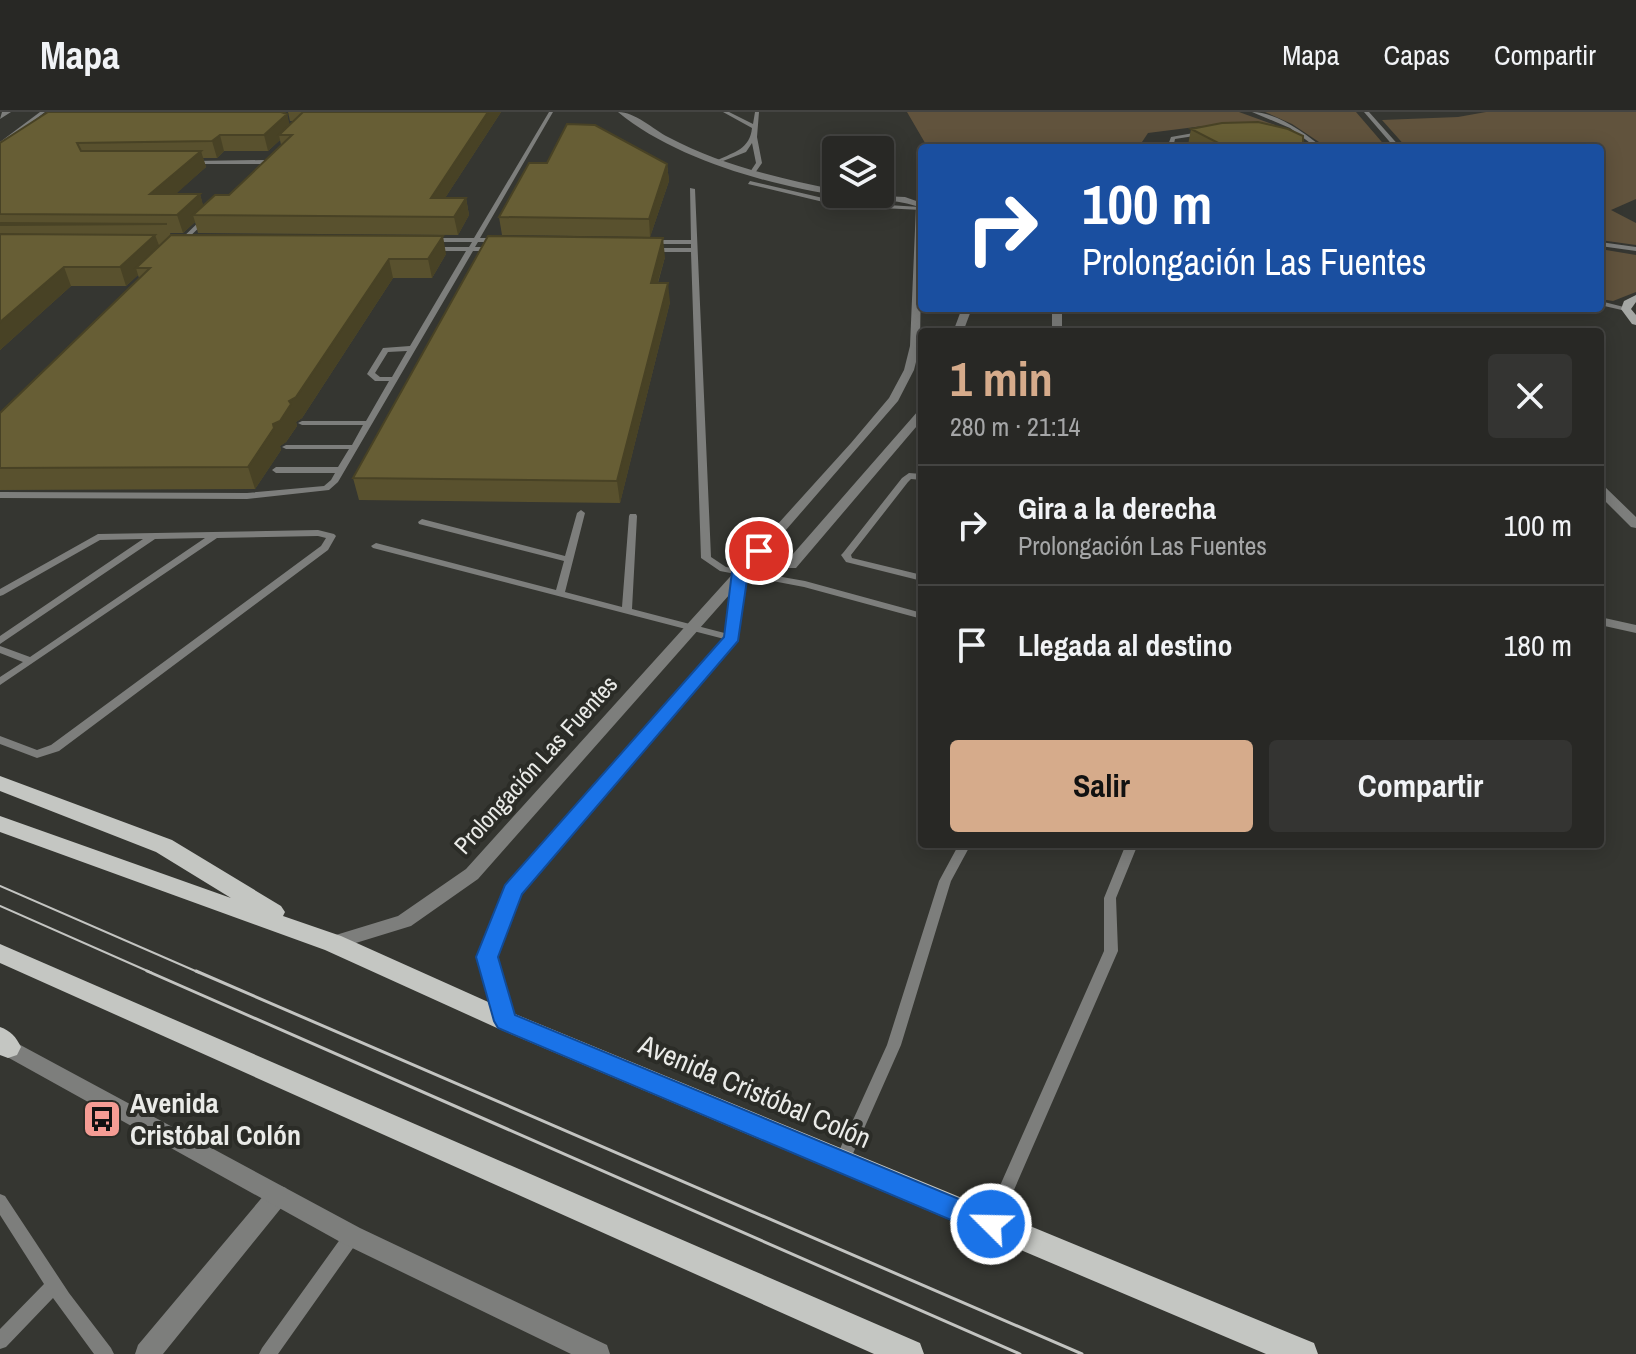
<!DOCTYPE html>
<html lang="es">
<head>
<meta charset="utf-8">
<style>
	body { margin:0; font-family:"Archivo Narrow",sans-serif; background:#343432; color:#f1f3f6; height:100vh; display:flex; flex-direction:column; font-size:30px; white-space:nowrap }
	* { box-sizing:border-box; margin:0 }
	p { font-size:26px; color:#a5a6a7 }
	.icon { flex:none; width:44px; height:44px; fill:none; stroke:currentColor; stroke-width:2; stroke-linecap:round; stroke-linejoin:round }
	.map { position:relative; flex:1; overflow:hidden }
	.drawer { position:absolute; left:918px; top:216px; width:686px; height:520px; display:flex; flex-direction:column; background:#282825; border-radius:8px; box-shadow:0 4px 20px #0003,0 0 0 2px #444442 }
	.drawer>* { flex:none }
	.top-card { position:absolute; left:918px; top:32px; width:686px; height:168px; border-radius:8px; box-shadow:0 4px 20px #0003,0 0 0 2px #444442; background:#1a4fa0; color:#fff; overflow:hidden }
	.tools { position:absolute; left:822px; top:24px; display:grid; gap:16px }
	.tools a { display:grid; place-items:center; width:72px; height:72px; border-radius:8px; background:#282825; box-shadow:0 4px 20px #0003,0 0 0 2px #444442; font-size:40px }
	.pin { position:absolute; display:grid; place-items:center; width:68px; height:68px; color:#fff; margin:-34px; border:4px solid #fff; border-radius:50%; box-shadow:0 2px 8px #0007 }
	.me { position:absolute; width:88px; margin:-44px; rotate:293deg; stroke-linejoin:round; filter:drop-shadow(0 0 6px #0008) }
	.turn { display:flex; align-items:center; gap:28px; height:168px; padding:0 32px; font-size:36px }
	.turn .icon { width:104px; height:104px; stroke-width:2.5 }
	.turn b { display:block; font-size:56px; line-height:68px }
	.round { display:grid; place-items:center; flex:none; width:84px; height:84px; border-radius:8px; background:#343432 }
	.headline { display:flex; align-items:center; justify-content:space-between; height:136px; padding:0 32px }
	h1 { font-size:48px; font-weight:800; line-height:60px; color:#d6ab8b }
	.primary-button { display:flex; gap:16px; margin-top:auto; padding:16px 32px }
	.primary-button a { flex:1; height:92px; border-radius:8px; background:#d6ab8b; color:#111; font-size:32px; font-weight:800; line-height:92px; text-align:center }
	.primary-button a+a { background:#343432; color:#f1f3f6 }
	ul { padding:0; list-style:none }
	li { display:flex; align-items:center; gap:24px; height:120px; padding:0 32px; border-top:2px solid #444442 }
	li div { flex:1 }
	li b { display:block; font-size:30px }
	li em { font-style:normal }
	header { display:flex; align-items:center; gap:48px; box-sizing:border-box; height:112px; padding:0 40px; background:#282825; border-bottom:2px solid #444442 }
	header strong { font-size:38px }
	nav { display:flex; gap:44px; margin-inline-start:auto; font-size:28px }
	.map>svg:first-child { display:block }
</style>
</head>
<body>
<header>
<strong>Mapa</strong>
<nav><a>Mapa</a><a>Capas</a><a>Compartir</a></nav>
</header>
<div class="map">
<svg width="1636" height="1242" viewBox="0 0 1636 1242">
	<rect width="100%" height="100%" fill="#353631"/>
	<path fill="#61533d" d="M907 0H1239L1275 13 1305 36 1254 18 1203 14 1148 21 1138 36H928Z
		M1265 0H1356L1387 36H1328L1292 12Z
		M1486 0H1636V87L1611 98 1636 111V133L1600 128V36H1407L1382 8 1458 5Z
		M1600 137 1636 143V180L1613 189 1600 187Z"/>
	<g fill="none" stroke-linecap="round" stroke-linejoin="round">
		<path fill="#7d7e7c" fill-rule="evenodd" d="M40 0H45L0 35V30Z
			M549 0H553L480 126H500L503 128 500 130H478L475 135H495L498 137 495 139H473L338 370 329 378 247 387 0 386V380L247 381 324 374 331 368 335 361H276L272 358 276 355H338L349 337H286L282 335 286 333H352L363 313H302L298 311 302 309H366L389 269H375L367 262 383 236 410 234 466 139H433L430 137 433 135H469L472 130H430L427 128 430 126H474ZM407 239 392 265H380L375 261 388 240Z
			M723 0H729L753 12 755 0H759L757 25 762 51 755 61 750 60 756 51 752 31 746 40 723 49 718 48C734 40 750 37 752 16Z
			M1252 0C1276 0 1305 21 1323 36H1317L1290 16Z
			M1364 0H1369L1401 36H1395Z
			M1205 19 1207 22 1175 27 1173 36H1167L1171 25Z
			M193 49 264 48 267 50 264 52H191Z
			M750 69 840 90 920 95 922 96V98L840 94 748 72Z
			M690 76 695 77 711 445 726 455 805 469 922 501V507L804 475 720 459 701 446 691 140H653L650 138 653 136H691V132H650L647 130 650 128H691Z
			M205 104 210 105 181 133H177V131Z
			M1600 130 1636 135V139L1600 134Z
			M1600 189 1628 196 1629 197 1626 199 1600 193Z
			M909 361 922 362V368L911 367 908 370 851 443 852 446 922 463V469L846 450 841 443 843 441 902 366Z
			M581 398 585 401 565 480 622 495 629 404 630 402H636L637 404 632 497 736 524 737 526 736 528 732 529 373 436 371 434 376 431 556 478 564 449 419 412 418 410 422 407 565 444 577 401Z
			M318 418 334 422 336 424 328 438 59 639 37 646 0 632V624L37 638 51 633 321 434 326 426 318 424 217 426 0 573V565L23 550 0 541V534L30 545 205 426 155 427 0 532V524L143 427 100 428 3 483 0 484V477L98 422Z
			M959 732H971L951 769 901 933 847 1055 842 1057 837 1055 834 1050 887 933 939 769Z
			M1126 732H1138L1116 786 1118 839 997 1117 991 1119 985 1117 983 1112 1104 839V786Z
			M0 1082 5 1084 69 1181 111 1236 114 1242H94L53 1186 6 1235 0 1237V1217L44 1172 0 1103Z
			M352 1116 358 1119 360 1124 358 1129 278 1242H259L262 1236 346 1119Z"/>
		<path fill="#7d7e7c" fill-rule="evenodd" d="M962 196H972L963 220H953Z
			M1057 198 1062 201V220H1052V201Z
			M922 298V308L796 456H786V450L918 299Z
			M1600 373 1604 374 1636 405V416L1631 415 1600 384Z
			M1600 505 1636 513V521L1600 513Z
			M278 1073 286 1076 289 1083 286 1090 163 1242H135L138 1233 270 1076Z"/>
		<path fill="#7d7e7c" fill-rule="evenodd" d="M2 0H11L0 7Z
			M618 0C635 0 653 17 668 25 720 53 779 66 836 78V82L905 85 922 91 920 234 914 258 898 289 746 464 737 529 521 782 497 845 516 909 513 915 506 917 499 915 496 909 477 845 507 774 725 525 730 482 478 767 411 814 333 838 326 836 324 831 326 826 398 804 466 757 851 331 889 286 904 258 910 234 916 94C892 86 867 88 842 84 772 74 674 47 618 0Z
			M0 922 360 1116 607 1233 610 1242H571L344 1132 0 941Z"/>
		<path fill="#a5a7a4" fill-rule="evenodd" d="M1636 183V190L1631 197 1636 203V213L1632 212 1621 197 1624 189Z"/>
		<path fill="#c4c6c2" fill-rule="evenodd" d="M0 664 172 728 281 794 285 800 283 804 341 824 515 902 1314 1231 1318 1242H1266L497 916 325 838 0 720V704L231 786 156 740 0 679Z
			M0 832 920 1231 924 1242H874L0 851Z
			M0 915C11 919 16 925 21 935L17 943 8 946 0 943Z"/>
		<path stroke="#c3c4c1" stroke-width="2" d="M0 774 200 861
			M0 794 152 861"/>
		<path stroke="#c3c4c1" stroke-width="3" d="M147 859 1020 1242
			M196 859 1082 1242"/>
	</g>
	<path fill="#59512e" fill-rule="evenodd" d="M48 0H286L284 1 287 2 289 13 293 9H290L288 0H501L445 86H466L469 103 458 123 198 121 195 110 183 121H170L171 123 446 142 432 166H393L302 306 296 310 297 314 286 330 280 334 281 338 255 377 0 378V301L139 166 138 163 126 174H71L0 238V31ZM280 28 281 33 229 83 203 94 200 82H175L206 55 203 46H217L224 39H268Z
		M1191 17 1303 33 1302 36H1193L1188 33Z
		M667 52 669 69 650 125 502 123 499 105Z
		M665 145 658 171 670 190 620 391 359 388 353 366Z"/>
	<path fill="#484225" d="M488 0H501L434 103 431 86Z
		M287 2 291 18 279 23 280 28 268 39 264 23Z
		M220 23 224 39 217 46 212 29Z
		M201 39 206 55 156 100 150 82Z
		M667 52 669 69 650 125 649 107Z
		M200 82 205 100 193 103 195 110 183 121 177 103Z
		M466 86 469 103 458 123 454 105Z
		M155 123 162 141 136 156 138 163 126 174 120 155Z
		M443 124 446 142 432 166 428 147Z
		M663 126 665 145 652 190 651 171Z
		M389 147 393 166 302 306 296 310 297 314 286 330 280 334 281 338 255 377 248 355 273 312Z
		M64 155 71 174 0 238V210Z
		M668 171 670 190 620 391 617 369Z"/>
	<path fill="#675e35" stroke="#484225" stroke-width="2" d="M48 0H281L287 2 264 23H220L212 29 77 31 81 39H201L150 82H200L177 103 0 102V31Z
		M303 0H488L431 86H466L454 105 193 103 215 83H229L292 23H279Z
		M1258 10 1288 17 1303 24V33L1294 36H1232L1226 35 1191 17 1222 11Z
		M567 12 595 13 667 52 649 107 499 105 529 51H547Z
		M0 111 167 112 0 113Z
		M0 122 155 123 120 155H64L0 210Z
		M171 123 443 124 428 147H389L296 285 289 289 291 292 280 309 273 312 274 316 248 355 0 356V301L150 156H136Z
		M488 124 663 126 651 171H668L617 369 353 366Z"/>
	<path fill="#1a73e8" stroke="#114b97" stroke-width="2" d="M759 435 767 439 748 461 738 529 522 782 498 845 515 903 1000 1104 1004 1112 1000 1121 991 1125 498 916 494 909 476 845 505 773 724 525 732 460 754 436Z"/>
	<defs>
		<g id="bus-square" transform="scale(2)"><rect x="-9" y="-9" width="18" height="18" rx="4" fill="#f59c94" stroke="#2b2c27"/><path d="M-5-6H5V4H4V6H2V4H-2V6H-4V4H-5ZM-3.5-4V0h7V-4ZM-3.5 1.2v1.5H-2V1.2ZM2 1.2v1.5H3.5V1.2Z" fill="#111"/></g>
	</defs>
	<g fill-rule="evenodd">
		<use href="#bus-square" x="102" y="1007"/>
	</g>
	<g text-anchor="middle" stroke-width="8" stroke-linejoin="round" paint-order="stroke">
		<g font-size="24" fill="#eaebe8" stroke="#2b2c27">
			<text transform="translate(536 653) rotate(-48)" y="8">Prolongación Las Fuentes</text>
		</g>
		<g font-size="28" fill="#eaebe8" stroke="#2b2c27">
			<text transform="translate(755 979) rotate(23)" y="10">Avenida Cristóbal Colón</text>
		</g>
		<g font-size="28" font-weight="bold" fill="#eaebe8" stroke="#2b2c27" text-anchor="start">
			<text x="130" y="1001">Avenida<tspan x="130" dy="32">Cristóbal Colón</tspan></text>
		</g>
	</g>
</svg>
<div class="tools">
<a><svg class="icon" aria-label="layers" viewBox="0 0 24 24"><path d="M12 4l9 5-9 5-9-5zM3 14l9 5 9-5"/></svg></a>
</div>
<div class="pin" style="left:759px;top:439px;background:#d93025"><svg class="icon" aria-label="arrive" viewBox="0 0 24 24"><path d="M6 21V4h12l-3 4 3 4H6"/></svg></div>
<svg class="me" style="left:991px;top:1112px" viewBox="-20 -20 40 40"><circle r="17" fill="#1a73e8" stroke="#fff" stroke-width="3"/><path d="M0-11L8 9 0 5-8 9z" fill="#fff"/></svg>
<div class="top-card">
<div class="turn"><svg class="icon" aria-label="right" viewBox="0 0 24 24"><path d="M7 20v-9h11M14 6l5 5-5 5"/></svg><div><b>100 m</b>Prolongación Las Fuentes</div></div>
</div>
<section class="drawer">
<div class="headline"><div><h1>1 min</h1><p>280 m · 21:14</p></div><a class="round"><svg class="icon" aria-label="close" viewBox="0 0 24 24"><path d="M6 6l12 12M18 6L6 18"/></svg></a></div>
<ul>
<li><svg class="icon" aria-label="right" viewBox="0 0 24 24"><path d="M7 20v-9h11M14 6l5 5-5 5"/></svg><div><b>Gira a la derecha</b><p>Prolongación Las Fuentes</p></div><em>100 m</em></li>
<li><svg class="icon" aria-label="arrive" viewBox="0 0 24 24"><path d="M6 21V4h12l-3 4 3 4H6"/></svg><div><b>Llegada al destino</b></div><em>180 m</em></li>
</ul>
<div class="primary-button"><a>Salir</a><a>Compartir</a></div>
</section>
</div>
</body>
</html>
